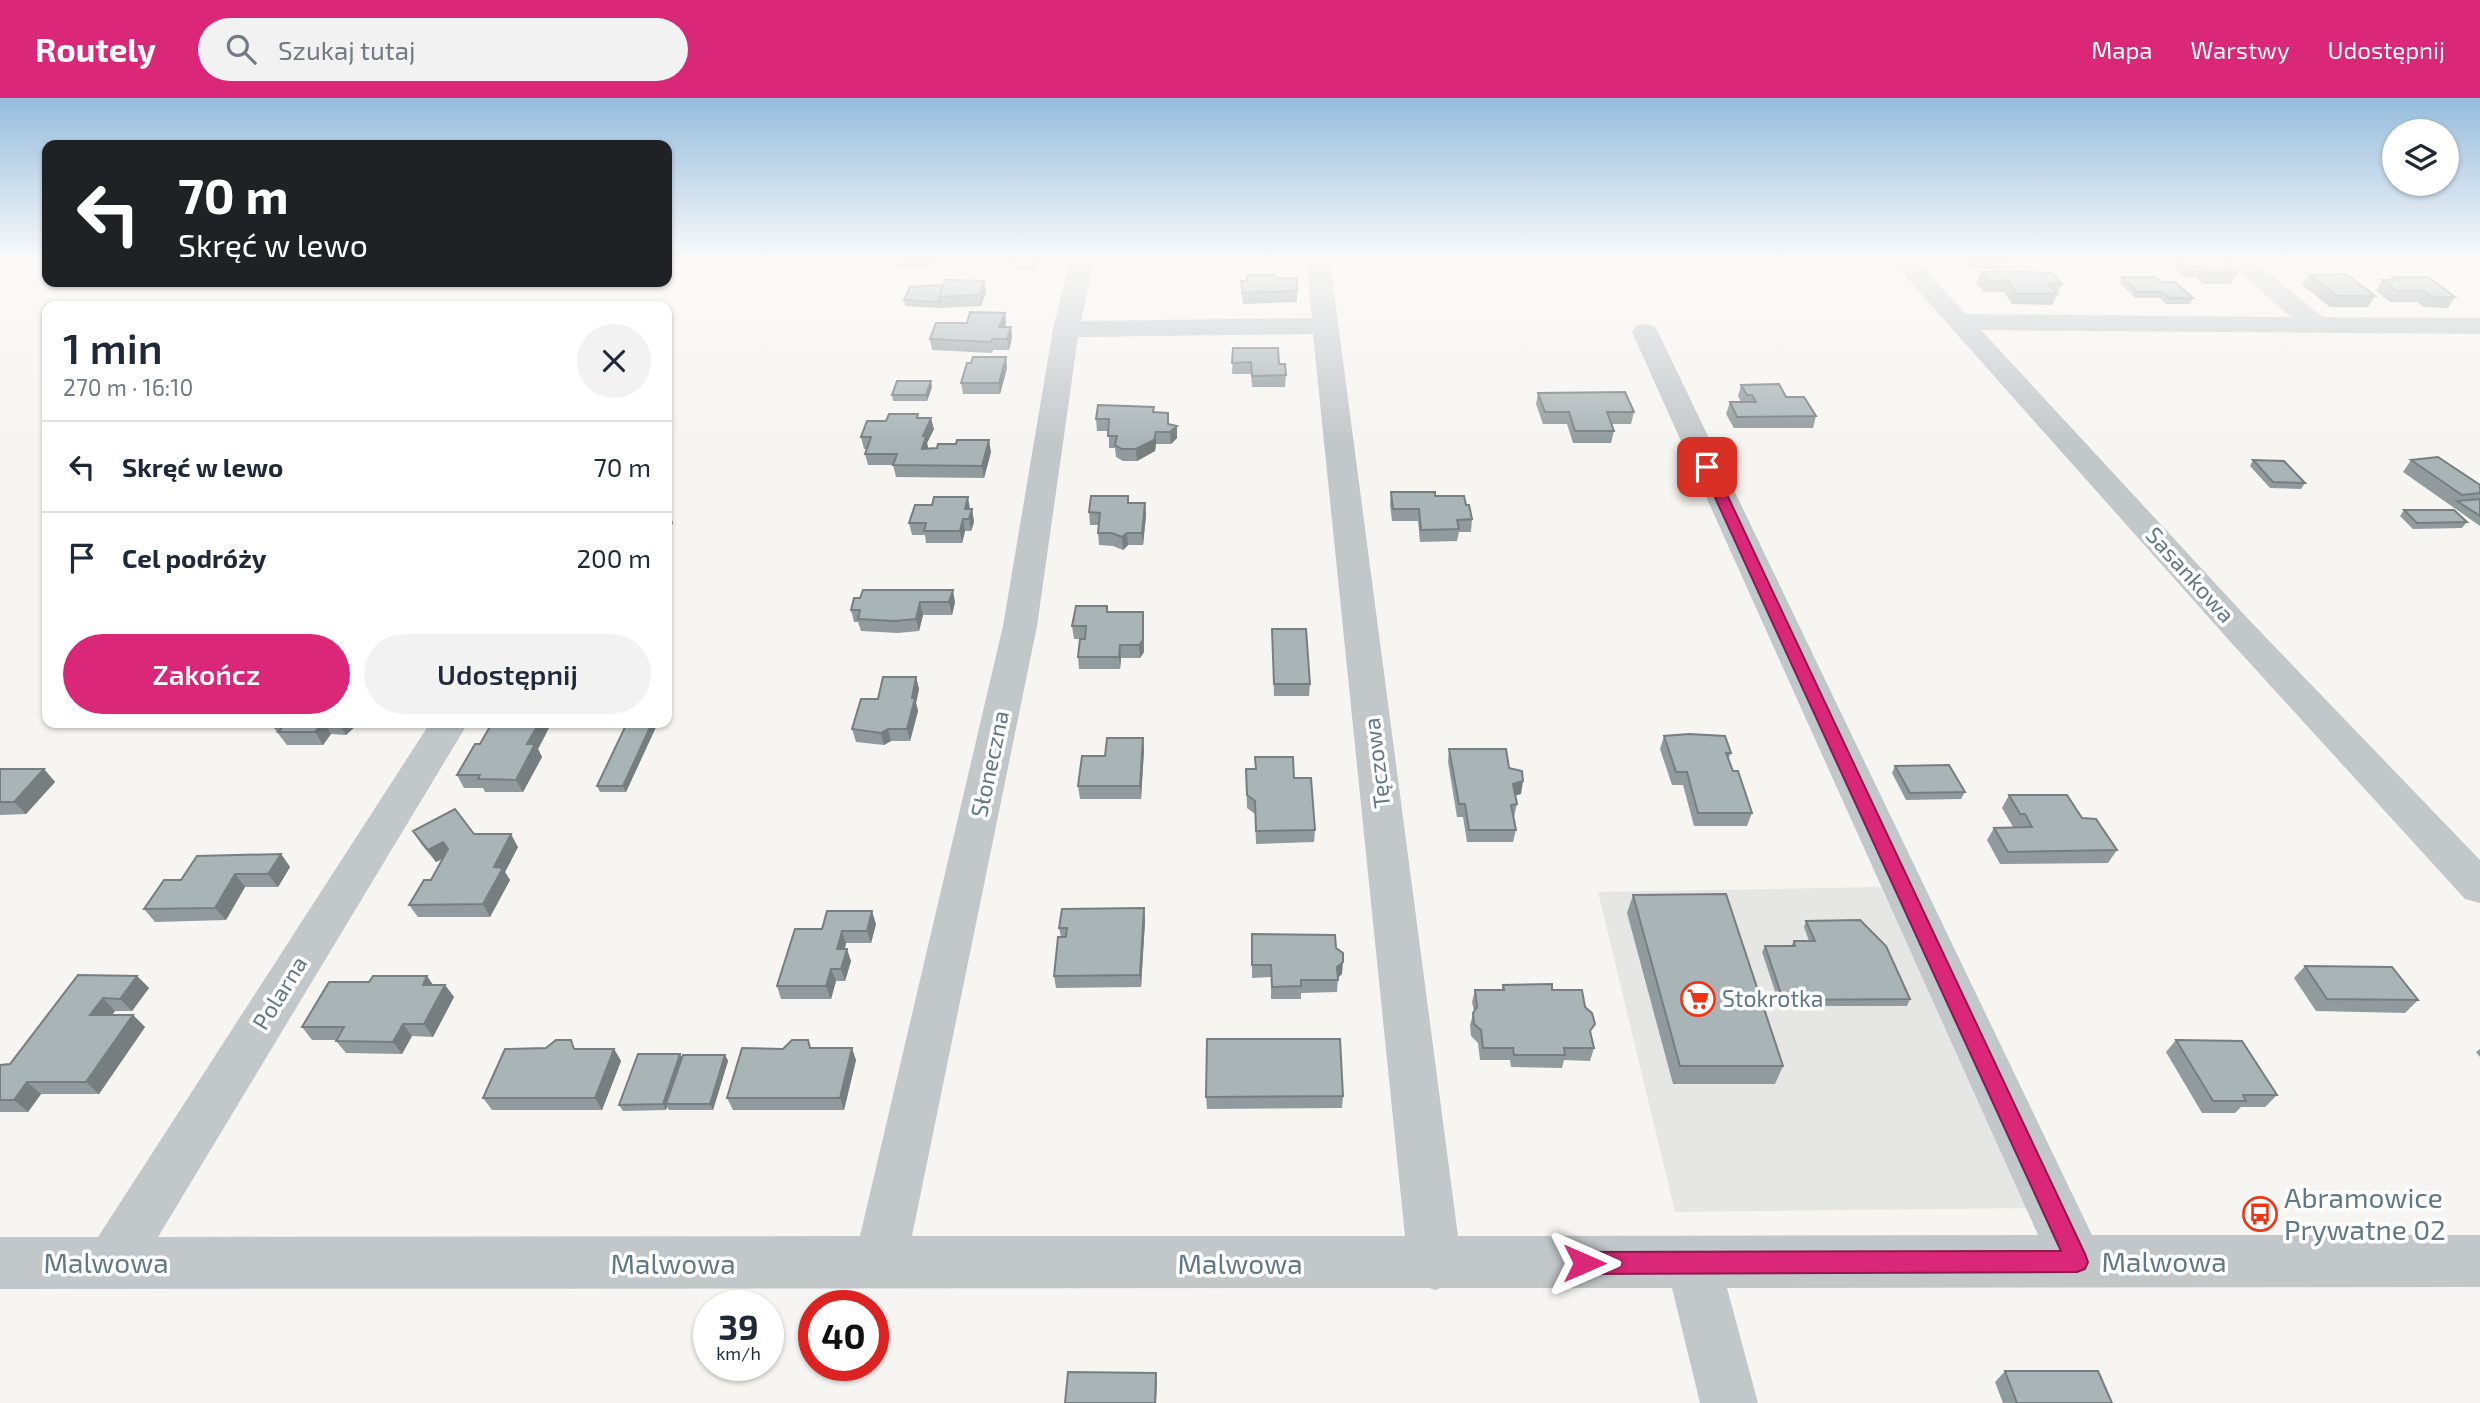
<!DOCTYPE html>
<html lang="pl">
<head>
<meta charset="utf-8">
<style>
	body { margin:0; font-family:"Exo 2",sans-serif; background:#f2f2f3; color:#1f2937; height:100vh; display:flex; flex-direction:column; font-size:26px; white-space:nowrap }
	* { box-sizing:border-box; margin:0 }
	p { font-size:23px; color:#747a83 }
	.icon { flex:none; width:38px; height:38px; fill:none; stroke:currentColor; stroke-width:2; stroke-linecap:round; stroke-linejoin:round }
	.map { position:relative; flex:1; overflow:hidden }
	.side { position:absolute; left:42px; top:203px; width:630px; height:427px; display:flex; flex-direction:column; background:#fff; border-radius:14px; box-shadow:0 2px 5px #0004 }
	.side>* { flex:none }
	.top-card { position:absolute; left:42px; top:42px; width:630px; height:147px; border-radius:14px; box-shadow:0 2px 5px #0004; background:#202124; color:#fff; overflow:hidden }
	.buttons { position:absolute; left:2382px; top:21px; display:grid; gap:14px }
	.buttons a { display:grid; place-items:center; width:77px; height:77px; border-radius:50%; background:#fff; box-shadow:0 2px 5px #0004; font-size:35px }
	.speed { position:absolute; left:693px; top:1192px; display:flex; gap:14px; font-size:35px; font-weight:700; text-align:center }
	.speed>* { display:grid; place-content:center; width:91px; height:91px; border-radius:50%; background:#fff; box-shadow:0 2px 5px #0004; line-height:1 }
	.speed small { font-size:18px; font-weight:400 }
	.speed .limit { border:10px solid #d22; background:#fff; color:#111 }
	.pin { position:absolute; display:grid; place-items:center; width:60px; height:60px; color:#fff; margin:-30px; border-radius:14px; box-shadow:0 4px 10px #0006 }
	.me { position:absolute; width:77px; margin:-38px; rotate:90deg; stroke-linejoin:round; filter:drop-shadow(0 0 5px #0008) }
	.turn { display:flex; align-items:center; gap:24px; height:147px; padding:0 21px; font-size:32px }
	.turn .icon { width:91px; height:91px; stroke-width:2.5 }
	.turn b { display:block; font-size:49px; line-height:60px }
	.round { display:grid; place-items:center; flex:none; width:74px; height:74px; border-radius:37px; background:#f2f2f3 }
	.headline { display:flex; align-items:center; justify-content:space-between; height:119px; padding:0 21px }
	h1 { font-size:42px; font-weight:600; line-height:52px }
	.button { display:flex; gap:14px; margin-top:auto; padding:14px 21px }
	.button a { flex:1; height:80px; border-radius:42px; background:#db2777; color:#fff; font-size:28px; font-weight:600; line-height:80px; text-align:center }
	.button a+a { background:#f2f2f3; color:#1f2937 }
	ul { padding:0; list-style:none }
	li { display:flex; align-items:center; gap:21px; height:91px; padding:0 21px; border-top:2px solid #e0e1e3 }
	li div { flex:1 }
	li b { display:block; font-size:26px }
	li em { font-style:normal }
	header { display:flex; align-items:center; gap:42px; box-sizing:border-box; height:98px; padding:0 35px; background:#db2777; color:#fff }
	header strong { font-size:33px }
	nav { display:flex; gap:38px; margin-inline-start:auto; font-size:24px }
	.search { width:490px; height:63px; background:#f2f2f3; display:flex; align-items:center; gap:18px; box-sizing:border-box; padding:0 24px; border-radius:38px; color:#747a83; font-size:26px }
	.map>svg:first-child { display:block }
</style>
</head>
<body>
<header>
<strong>Routely</strong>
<div class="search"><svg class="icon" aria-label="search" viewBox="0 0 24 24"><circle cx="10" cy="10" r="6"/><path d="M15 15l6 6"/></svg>Szukaj tutaj</div>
<nav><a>Mapa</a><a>Warstwy</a><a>Udostępnij</a></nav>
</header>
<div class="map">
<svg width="2480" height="1305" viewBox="0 0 2480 1305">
	<rect width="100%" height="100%" fill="#f6f5f1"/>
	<path fill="#e6e7e5" d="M1881 789 2029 1110 1675 1114 1598 794Z"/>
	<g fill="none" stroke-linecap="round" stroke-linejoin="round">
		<path fill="#c2c7ca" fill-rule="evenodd" d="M1070 162H1094L1081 223 1312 220 1306 164 1307 162 1330 164 1458 1138 2038 1137 1632 234 1636 228 1645 226 1654 228 1658 234 2092 1137H2480V1189L1727 1190 1758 1305H1700L1672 1190H1441L1435 1192 1429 1190 0 1191V1139H98L430 625H468L158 1139 860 1138 1003 528 1053 231ZM1313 236 1405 1138H912L1037 528 1078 239Z
			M1891 162H1916L1966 216 2291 219 2225 162H2252L2323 219 2480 220V236L1981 232 2251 524 2480 762V805L2465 801 2227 540Z"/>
	</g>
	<path fill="#919b9d" d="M898 162H942L940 167 899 170Z
		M1007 162H1043L1042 167H1036L1035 172H1015V167H1008Z
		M1967 162H2011L2007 171H1970L1966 165Z
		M2172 162H2227L2230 164 2228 168 2237 175 2231 186H2204L2195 179H2185L2173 168 2175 165Z
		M1981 174 2062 186 2052 207 2012 206 2004 194H1984L1976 185Z
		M2309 177 2375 198 2368 209H2330L2302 187Z
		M2122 179 2161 184 2193 200 2190 206H2166L2160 200H2135L2120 185Z
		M2392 179 2455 199 2448 210 2424 209 2417 204H2390L2376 193 2382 182H2390Z
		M984 183 986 194 981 208 941 210 905 208 904 202 943 187Z
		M1241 183 1297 193V204L1243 206 1241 194Z
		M1005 215 1006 226 1005 229H1011L1012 240 1009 252H993L992 255 932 252 930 241 967 225Z
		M1233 250 1279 266 1286 277 1285 289H1252L1251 276H1232Z
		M1006 259 1007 270 1000 296H963L961 285 971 265Z
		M1741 287 1786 299 1816 318 1813 330H1734L1726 316 1730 304H1741L1738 298Z
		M932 289 927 303H893L892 297Z
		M1538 295 1634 314 1631 326H1611L1614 333 1611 345H1573L1567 326H1543L1536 306Z
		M1154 314 1169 326 1177 328V340L1171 346H1156L1155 353 1137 363H1123L1116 359 1115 350H1109V333H1097L1096 321Z
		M918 316V320L934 331 927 345 928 350 991 354 984 380 896 379 893 367H868L865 356 867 351H864L861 339 886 323Z
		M2253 362 2305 385 2301 391 2270 390 2250 368Z
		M2411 362 2480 387V428L2403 374Z
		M1391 394 1435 398 1466 407 1472 421 1471 434H1459L1457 443 1420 444 1418 423H1392L1390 406Z
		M1128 398 1129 405H1145L1146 417 1143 447H1128L1123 452 1113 448 1099 447 1098 435 1099 427H1090L1089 414Z
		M972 411 974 424 971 433H965L962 445H926L925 437H912L909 425Z
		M2404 412 2467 424 2462 430 2413 431 2400 418Z
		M854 500 955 504 952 517H923L919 533 898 535 861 533 858 524H854L851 512Z
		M1108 514H1143L1144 554 1140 560H1121L1120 571H1079L1078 559 1085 541H1074L1072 528Z
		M1272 531 1310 586 1309 598H1274Z
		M916 579 919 591 916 605 918 613 910 643H891L884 647 856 644 852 631 878 601Z
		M270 625H359L346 637 331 636 323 647H287Z
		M492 625H560L559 626H551L538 651 542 659 523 694H485L483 690H464L457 677 480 646Z
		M656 629 626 694H600L597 688Z
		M1664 638 1731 655 1728 662 1752 715 1747 728H1694L1683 687H1672L1660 651Z
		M1143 640 1144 652 1141 701H1080L1078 688 1105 658Z
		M1449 651 1509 670 1521 696 1515 697 1517 706 1514 719H1513L1516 732 1513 744H1467L1463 719H1457L1448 664Z
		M1255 659 1294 680 1315 732 1314 744 1256 746 1255 716 1247 710 1246 671H1255Z
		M1895 668 1965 694 1961 701 1906 702 1892 675Z
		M0 671H44L55 684 26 716 0 717Z
		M2009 697 2082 720 2117 752 2108 765 2000 766 1987 742 1994 730 2013 729 2002 710Z
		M413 733 474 736 518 749 505 774 510 782 490 819H418L409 807 431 782 443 761 436 764 421 746Z
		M281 756 290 769 278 789H245L226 822 155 824 144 811 181 782Z
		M1633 797 1783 968 1775 986H1673L1627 815Z
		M1144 810 1145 823 1141 889 1056 890 1054 878 1061 839 1059 830Z
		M1806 823 1910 901 1907 908H1780L1762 854 1765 848H1791L1794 843H1809L1804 829Z
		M876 826 871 845H846L845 851 851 863 845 883H836L831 901H781L777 888 822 831Z
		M1252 836 1336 850 1342 876 1338 880 1337 894 1301 895V901H1271V879L1252 880Z
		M2305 868 2418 902 2405 915 2316 913 2294 880Z
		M78 877 137 878 149 890 132 913H115L112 917H133L145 929 99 996H41L28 1014H0V967L10 966Z
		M433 887H445L454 899 433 939 412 938 402 956 346 955 336 943 337 942H312L302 929Z
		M1503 887 1552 892 1591 937 1594 950 1590 963 1564 962 1562 970 1511 969 1510 962H1480L1478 945 1471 938 1470 927 1474 913 1472 904 1475 892H1502Z
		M2176 942 2277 997 2265 1009H2241L2235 1015H2202L2166 954Z
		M810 950 856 962 844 1012H733L727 1000 783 951Z
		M576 951H614L621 963 602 1012H492L483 1000Z
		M2480 951V959L2476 954Z
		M680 956 682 960 725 957 728 963 713 1012H669L667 1009 666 1012 623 1013 619 1007Z
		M1343 998 1342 1010 1207 1011 1206 999Z
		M2005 1273 2112 1305H2003L1995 1284Z"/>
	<path fill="#767e80" d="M984 183 986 194 981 208 980 197Z
		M1005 215 1006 226 1000 240 999 229Z
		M1011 229 1012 240 1009 252 1007 241Z
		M1006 259 1007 270 1000 296 999 285Z
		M931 283 932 289 927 303 926 297Z
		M931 320 934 331 927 345 928 349 924 362 922 351 923 338Z
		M1177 328V340L1171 346 1170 334Z
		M1156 334V346L1155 353 1137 363 1136 351Z
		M989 342 991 354 984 380 982 368Z
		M968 399 970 411H965Z
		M1145 405 1146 417 1143 447 1142 435Z
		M670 406 672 412 670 416 673 425 667 436V412Z
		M972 411 974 424 971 433 969 421Z
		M963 421 965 433 962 445 960 433Z
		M1127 435 1128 447 1123 452 1122 439Z
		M953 492 955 504 952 517 949 504Z
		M920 504 923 517 919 533 916 521Z
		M1143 514 1144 554 1140 560 1139 547Z
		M1120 547 1121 560 1120 571 1119 559Z
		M916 579 919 591 916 605 918 613 910 643 907 631Z
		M322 625H324L331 636 323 647 315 634Z
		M339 625H359L346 637Z
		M539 625H550L551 626 538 651 542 659 523 694 516 682 527 646Z
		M652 625H654L656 629 626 694 623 688Z
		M888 631 891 643 884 647 881 635Z
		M1143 640 1144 652 1141 701 1140 688Z
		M44 671 55 684 26 716 14 704Z
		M1523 683 1521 696 1510 699 1513 686Z
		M511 736 518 749 505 774 510 782 490 819 483 806 494 769Z
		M443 744 451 756 436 764 428 752Z
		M281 756 290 769 278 789 268 776Z
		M235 776 245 789 226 822 215 810Z
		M1144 810 1145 823 1141 889 1140 877Z
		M872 813 876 826 871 845 867 833Z
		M842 833 846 845 841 863 837 851Z
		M847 851 851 863 845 883 841 871Z
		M1343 864 1342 876 1336 881 1337 869Z
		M831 871 836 883 831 901 826 888Z
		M137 878 149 890 132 913 120 901Z
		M427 878 436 891 423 887Z
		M445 887 454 899 433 939 424 926Z
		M103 900 115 913 103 929 90 917Z
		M133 917 145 929 99 996 86 984Z
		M403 926 412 938 402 956 393 944Z
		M852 950 856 962 844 1012 840 1000Z
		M614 951 621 963 602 1012 595 1000Z
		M680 956 683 963 666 1006 667 1009 666 1012 663 1006Z
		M725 957 728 963 713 1012 710 1006Z
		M27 984 41 996 28 1014 14 1002Z
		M1156 1275 1157 1285 1156 1305H1155Z"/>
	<path fill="#a9b4b7" stroke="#767e80" stroke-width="2" d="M1016 162H1035L1034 166H1014Z
		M2183 162H2227L2230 164H2223L2237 175H2210L2201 168H2191Z
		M1999 173 2052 175 2062 186H2048L2057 196H2016L2009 184 1989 183 1981 174Z
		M2346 176 2375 198H2337L2309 177Z
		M1247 177H1275L1276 180H1297V193L1243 195 1241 183H1247Z
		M2122 179H2155L2161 184H2175L2193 200H2169L2163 194H2138Z
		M2392 179H2428L2455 199H2431L2424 193H2397L2382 182H2397Z
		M945 182 984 183 980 197 939 199Z
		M943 187 939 199 940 204 904 202 910 189Z
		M970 214 1005 215 999 229H1011L1007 241H992L991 244 930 241 936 225H967Z
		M1233 250H1278L1279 266H1285L1286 277 1252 278 1251 264 1232 265Z
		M973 259H1006L999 285H961L967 265H971Z
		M897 283H931L926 297H892Z
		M1779 286 1786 299H1804L1816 318 1737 319 1730 304H1756L1752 297H1747L1741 287Z
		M1625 294 1634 314H1607L1614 333H1575L1569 314H1545L1538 295Z
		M1098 307 1154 309 1153 314 1168 315V326L1177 328 1170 334H1156L1154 342 1136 351H1122L1115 347 1117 338H1108L1109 321H1096Z
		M889 316H918L917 320H931L923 338H926L922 351 937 350 938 346H956L957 342H989L982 368 893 367 897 356H865L871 339H861L867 323H886Z
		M2438 359 2480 387V395L2462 397 2411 362Z
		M2253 362 2284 363 2305 385 2273 384Z
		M1391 394H1435V398H1464L1466 407H1469L1472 421 1457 422 1459 431 1421 432 1419 411H1393Z
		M1091 398H1128V405H1145L1142 435H1127L1122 439 1112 435H1098L1100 415 1089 414Z
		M934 399H968L965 411H972L969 421H963L960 433H924L926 425H909L915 407H932Z
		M2480 401V418L2457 403Z
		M2404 412H2454L2467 424 2417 425Z
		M863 492H953L949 504H920L916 521 895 523 858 521 860 512H851L854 500H860Z
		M1076 508H1107V514H1143V542L1139 547H1120L1119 559H1078L1080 541H1085L1086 528H1072Z
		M1272 531H1306L1310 586H1274Z
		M883 579H916L912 600H915L907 631H888L881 635 852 631 861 601H878Z
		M286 625H322L315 634H278Z
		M492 625H539L527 646H535L516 682 478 681 480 677H457L475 646H480Z
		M627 625H652L623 688H597Z
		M1689 636 1725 638 1731 655H1726L1733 673H1738L1752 715H1698L1687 674H1676L1664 638Z
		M1107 640H1143L1140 688H1078L1082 658H1105Z
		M1449 651H1506L1509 670 1522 673 1523 683 1513 686 1517 706 1511 707 1516 732H1469L1465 706H1459Z
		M1255 659H1293L1294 680H1311L1315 732 1256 733 1255 703 1247 697 1246 671H1256Z
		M1949 667 1965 694 1910 695 1895 668Z
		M0 671H44L14 704H0Z
		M2009 697H2067L2082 720 2096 721 2117 752 2008 754 1994 730 2032 729 2025 716H2020Z
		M455 711 474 736H511L494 769 503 770 483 806 409 807 424 782H431L448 751 443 744 428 752 413 733Z
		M281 756 268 776H235L215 810 144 811 164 782H181L197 758Z
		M1726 796 1783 968H1680L1633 797Z
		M1144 810 1140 877 1054 878 1058 839H1066L1067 830H1059L1062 811Z
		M827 813H872L867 833H842L837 851H847L841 871H831L826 888H777L795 831H822Z
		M1860 822 1886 848 1910 901 1783 902 1765 848H1795L1794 843H1815L1806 823Z
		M1252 836 1335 837 1336 850 1343 855V864L1337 869 1338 882H1301V888L1272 889 1271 867H1252Z
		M2305 868 2392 869 2418 902 2327 901Z
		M78 877 137 878 120 901 103 900 90 917H133L86 984H27L14 1002H0V967L10 966Z
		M373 878H427L423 887H445L424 926H403L393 944 336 943 344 929H302L329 884H369Z
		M1552 886V892H1582L1585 909 1592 915 1595 926 1590 933 1594 950H1564L1565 957H1514L1513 950H1483L1481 932 1474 926 1473 915 1477 909 1475 892H1504L1503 887Z
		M1207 941H1340L1343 998 1206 999Z
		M556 942H571L574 951H614L595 1000H483L505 951 546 950Z
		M792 942H808L810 950H852L840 1000H727L742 950 783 951Z
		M2176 942 2242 943 2277 997H2243L2246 1003H2213Z
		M638 956H680L663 1006 619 1007Z
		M683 957H725L710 1006H666Z
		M2005 1273H2098L2112 1305H2017Z
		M1068 1274 1156 1275 1155 1305H1065Z"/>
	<linearGradient id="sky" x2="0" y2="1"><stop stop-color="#95bcdd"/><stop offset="0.47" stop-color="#fbfaf9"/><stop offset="1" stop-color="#fbfaf9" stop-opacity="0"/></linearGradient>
	<rect width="2480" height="345" fill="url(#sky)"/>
	<path fill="#db2777" stroke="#8e194d" stroke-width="2" d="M1707 366 1714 369 2085 1156 2088 1164 2085 1171 2077 1174 1584 1176 1576 1173 1573 1165 1576 1158 1584 1154 2061 1153 1701 369Z"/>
	<defs>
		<g id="supermarket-ring" transform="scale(1.75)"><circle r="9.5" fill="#fff" stroke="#f13416" stroke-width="1.5"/><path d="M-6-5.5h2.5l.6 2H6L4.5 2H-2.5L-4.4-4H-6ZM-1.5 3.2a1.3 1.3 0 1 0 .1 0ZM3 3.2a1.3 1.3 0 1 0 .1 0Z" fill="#f13416"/></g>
		<g id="bus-ring" transform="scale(1.75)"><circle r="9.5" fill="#fff" stroke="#f13416" stroke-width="1.5"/><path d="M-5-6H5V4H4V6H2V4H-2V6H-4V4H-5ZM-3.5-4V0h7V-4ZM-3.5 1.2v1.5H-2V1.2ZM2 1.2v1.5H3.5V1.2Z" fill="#f13416"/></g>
	</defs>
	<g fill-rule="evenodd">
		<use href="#supermarket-ring" x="1698" y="901"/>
		<use href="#bus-ring" x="2260" y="1116"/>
	</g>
	<g text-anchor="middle" stroke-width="7" stroke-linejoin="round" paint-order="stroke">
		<g font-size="23" fill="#627985" stroke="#fff">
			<text transform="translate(2190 477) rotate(48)" y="8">Sasankowa</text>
			<text transform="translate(1377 665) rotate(-97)" y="8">Tęczowa</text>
			<text transform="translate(990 666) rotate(-78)" y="8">Słoneczna</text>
			<text transform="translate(280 895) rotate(-58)" y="8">Polarna</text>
		</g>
		<g font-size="23" fill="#627985" stroke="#fff" text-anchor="start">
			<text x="1722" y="909">Stokrotka</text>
		</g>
		<g font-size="28" fill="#627985" stroke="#fff" text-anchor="start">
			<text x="2284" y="1110">Abramowice<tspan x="2284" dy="32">Prywatne 02</tspan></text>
		</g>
		<g font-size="28" fill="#627985" stroke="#fff">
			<text x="2164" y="1174">Malwowa</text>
			<text x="106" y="1175">Malwowa</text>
			<text x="673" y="1176">Malwowa</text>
			<text x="1240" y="1176">Malwowa</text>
		</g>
	</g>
</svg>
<div class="buttons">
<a><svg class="icon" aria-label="layers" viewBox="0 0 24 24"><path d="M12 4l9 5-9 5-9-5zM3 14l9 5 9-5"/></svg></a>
</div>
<div class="speed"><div>39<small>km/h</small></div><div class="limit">40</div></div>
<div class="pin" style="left:1707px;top:369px;background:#d93025"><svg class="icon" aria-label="arrive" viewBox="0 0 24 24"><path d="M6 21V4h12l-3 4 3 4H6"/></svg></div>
<svg class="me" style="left:1584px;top:1165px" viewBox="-20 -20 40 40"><path d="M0-17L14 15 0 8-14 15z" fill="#db2777" stroke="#fff" stroke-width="4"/></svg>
<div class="top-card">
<div class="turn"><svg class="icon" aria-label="left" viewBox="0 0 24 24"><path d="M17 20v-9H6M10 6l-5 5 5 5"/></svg><div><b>70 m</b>Skręć w lewo</div></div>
</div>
<section class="side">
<div class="headline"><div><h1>1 min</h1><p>270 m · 16:10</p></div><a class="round"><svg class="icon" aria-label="close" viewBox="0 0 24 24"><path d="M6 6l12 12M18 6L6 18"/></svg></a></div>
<ul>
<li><svg class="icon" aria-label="left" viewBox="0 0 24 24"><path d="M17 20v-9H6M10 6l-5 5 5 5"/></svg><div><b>Skręć w lewo</b></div><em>70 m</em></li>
<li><svg class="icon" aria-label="arrive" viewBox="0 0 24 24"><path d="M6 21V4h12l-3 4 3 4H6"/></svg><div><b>Cel podróży</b></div><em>200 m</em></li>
</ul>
<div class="button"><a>Zakończ</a><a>Udostępnij</a></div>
</section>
</div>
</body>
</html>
